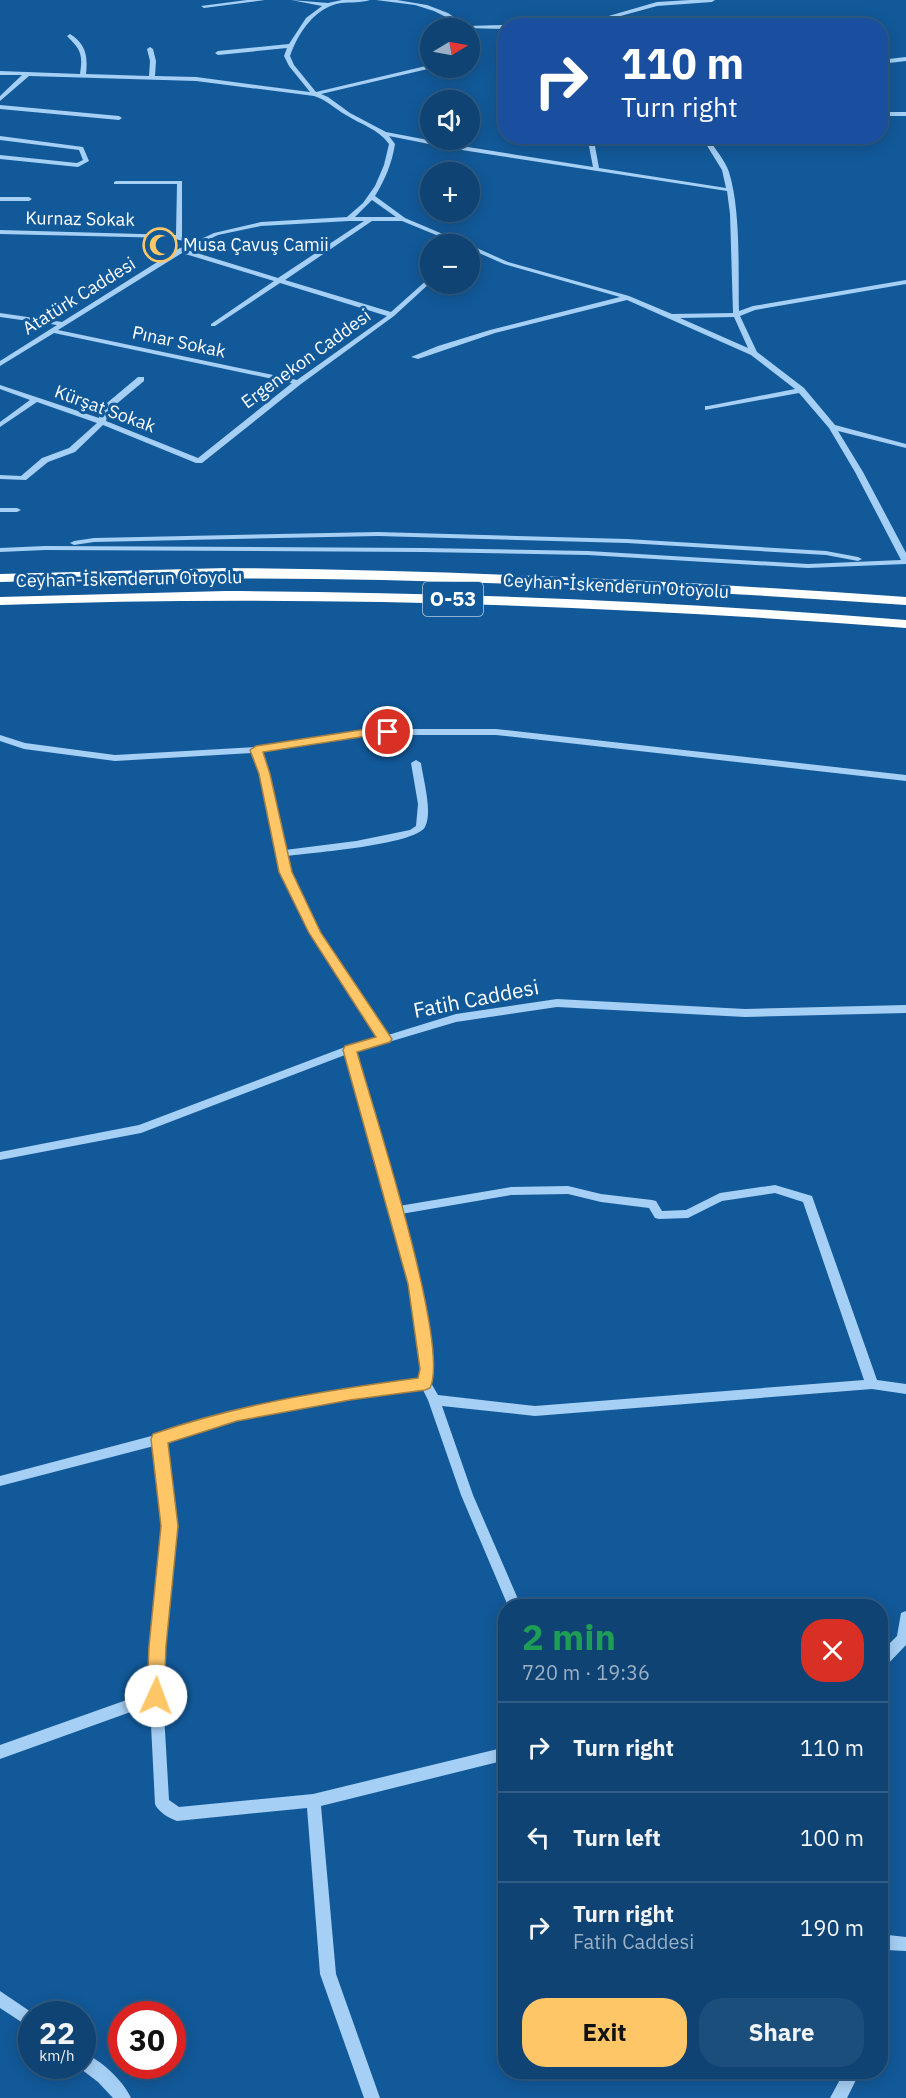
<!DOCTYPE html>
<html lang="en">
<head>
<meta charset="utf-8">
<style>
	body { margin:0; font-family:"IBM Plex Sans",sans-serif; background:#1c4e7b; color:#f1f3f6; height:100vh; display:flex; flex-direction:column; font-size:22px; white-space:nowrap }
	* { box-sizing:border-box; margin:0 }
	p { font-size:20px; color:#9bb0c4 }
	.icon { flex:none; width:33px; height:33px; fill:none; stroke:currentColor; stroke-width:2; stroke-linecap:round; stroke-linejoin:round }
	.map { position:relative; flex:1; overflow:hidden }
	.sheet { position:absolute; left:498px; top:1599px; width:390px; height:480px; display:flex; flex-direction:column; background:#0e4373; border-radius:24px; box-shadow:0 3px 15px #0003,0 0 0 2px #2e5c85 }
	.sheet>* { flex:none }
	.hud { position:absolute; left:498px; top:18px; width:390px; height:126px; border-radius:24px; box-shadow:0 3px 15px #0003,0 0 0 2px #2e5c85; background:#1a4fa0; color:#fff; overflow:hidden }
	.needle { width:39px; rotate:80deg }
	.controls { position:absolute; left:420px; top:18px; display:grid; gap:12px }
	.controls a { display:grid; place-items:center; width:60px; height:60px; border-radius:50%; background:#0e4373; box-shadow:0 3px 15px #0003,0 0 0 2px #2e5c85; font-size:30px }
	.speed { position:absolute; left:18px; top:2001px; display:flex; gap:12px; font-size:30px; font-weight:700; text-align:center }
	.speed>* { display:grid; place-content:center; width:78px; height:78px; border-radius:50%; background:#0e4373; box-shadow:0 3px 15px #0003,0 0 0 2px #2e5c85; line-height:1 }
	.speed small { font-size:15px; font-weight:400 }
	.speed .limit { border:9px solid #d22; background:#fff; color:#111 }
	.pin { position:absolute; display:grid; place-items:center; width:51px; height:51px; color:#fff; margin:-26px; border:3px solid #fff; border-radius:50%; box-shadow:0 2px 6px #0007 }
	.me { position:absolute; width:66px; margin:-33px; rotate:2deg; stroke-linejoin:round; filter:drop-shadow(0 0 4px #0008) }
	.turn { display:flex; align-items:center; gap:21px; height:126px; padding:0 24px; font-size:27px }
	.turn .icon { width:78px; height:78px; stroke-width:2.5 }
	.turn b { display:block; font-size:42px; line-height:51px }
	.round { display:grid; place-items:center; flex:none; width:63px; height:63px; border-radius:24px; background:#1c4e7b }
	.overview { display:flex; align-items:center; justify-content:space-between; height:102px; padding:0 24px }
	h1 { font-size:36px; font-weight:700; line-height:45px; color:#1e9e55 }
	.button { display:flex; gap:12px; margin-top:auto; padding:12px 24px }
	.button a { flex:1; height:69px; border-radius:24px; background:#ffc667; color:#111; font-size:24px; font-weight:700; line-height:69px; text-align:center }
	.button a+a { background:#1c4e7b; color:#f1f3f6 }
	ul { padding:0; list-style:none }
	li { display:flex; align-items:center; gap:18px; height:90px; padding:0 24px; border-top:2px solid #2e5c85 }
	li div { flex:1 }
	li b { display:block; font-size:22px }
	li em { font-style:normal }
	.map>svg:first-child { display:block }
</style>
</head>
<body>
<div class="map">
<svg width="906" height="2098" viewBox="0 0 906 2098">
	<rect width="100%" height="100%" fill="#125999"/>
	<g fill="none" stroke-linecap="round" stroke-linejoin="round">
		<path fill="#a5cff4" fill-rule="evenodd" d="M247 0H265L204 8 201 6Z
			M291 0 328 3 342 0H370C361 3 351 2 341 3 315 7 298 33 290 56L294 65 316 92 430 65V68H432L321 94 328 97 350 113 386 132 449 144 593 167 587 136H593L594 142 660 136H690L595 146 599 168 726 188 722 170 701 136H707C714 148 725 160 729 172 741 211 738 270 739 311L753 306 906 280V284L755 310 740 316 757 352 804 388 835 425 906 444V448L838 431 863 472 906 553V564L808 568 588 555 423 552 45 550 0 552V548L45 546 423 548 588 551 808 564 901 560 855 472 829 428 799 393 705 410V406H708L795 389 751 355 627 300 495 333 418 359 411 357 438 346 490 330 620 297 504 264 470 249V245L508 262 629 296 672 314 733 313 730 214 727 191 449 148 389 136 395 144C392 163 385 180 375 196L405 218 464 243 465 244H458L402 221H372L285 280 391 312 428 279 430 278V283L394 316 301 384 202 463H196L103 425 75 452 48 462 26 480 0 479V475L21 476 42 458 69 448 97 423 37 402 0 427V422L30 400 0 389V385L99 418 101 408 138 377H144V381L108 411 106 421 198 458 292 383 54 333 0 366V361L57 325 0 317V313L62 322 178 249 192 243 171 238 0 234V230L176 235 177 184H114V182L116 181H182V237L197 241 214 233 261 222 347 217 363 203 375 186 384 165 389 144C378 129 362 125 346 115 335 109 327 100 314 96L196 81 29 76 0 101V96L22 75H0V71L80 74C83 54 81 50 67 36L70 34C86 44 88 56 86 74L149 76 150 61 147 49 150 47 153 49 156 61 155 76 196 77 310 92 289 66 284 56 287 48 218 55 215 53 218 51 289 44 306 18 322 6ZM372 200 396 217H355ZM349 221H364L278 278 187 250 218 235 261 226ZM182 253 274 281 211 324V326H215L280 283 387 316 297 380 58 330ZM734 317 748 348 680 318Z
			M376 0H397L427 5 448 13 467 26 540 24 542 26H506V29L463 28 454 21 434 11 415 5Z
			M690 0H715L712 2 657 6 584 26H574L657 2Z
			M906 57V61L880 64V60Z
			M0 105 119 116 122 118 119 120 0 109Z
			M880 112H906V116H880Z
			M0 136 83 147 89 161 78 167 0 159V155L77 163 83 160 79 150 0 140Z
			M0 197H29L32 199 29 201H0Z
			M0 508H17L21 510 17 512H0Z
			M378 532 627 539 826 551 858 557 862 559 858 561 826 555 627 543 378 536 94 542 74 545 70 543 74 541 94 538Z
			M367 729H496L906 775V781L496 735H367L261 752 269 774 285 850 356 841 410 830 416 826 418 804 411 763 416 760 421 763C423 779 433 812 425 827 415 845 309 853 286 856L290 872 320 932 388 1035 456 1014 557 999 745 1009 906 1005V1013L745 1017 557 1007 456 1022 355 1052 399 1206 511 1187 568 1186 601 1194 652 1200 656 1201 662 1211 686 1210 720 1193 775 1185 812 1196 877 1380 906 1384V1394L872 1389 535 1416 442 1406 473 1495 521 1606H508L461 1495 428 1400 422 1388 350 1399 237 1419 166 1442 176 1526 164 1646 163 1696 169 1800 179 1807 313 1794 506 1747V1760L321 1806 336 1974 380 2098H364L320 1974 307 1808 177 1821C169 1818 158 1812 155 1804L150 1705 0 1759V1745L149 1692 150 1646 164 1526 154 1446 0 1486V1476L159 1434 237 1409 420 1379 422 1369 409 1284 345 1055 141 1133 0 1160V1152L139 1125 345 1047 379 1037 310 933 280 872 259 774 252 753 115 761 24 749 0 741V735L25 743 115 755 256 747ZM775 1193 803 1202 864 1380 535 1406 438 1395 431 1383 434 1369 421 1284 401 1214 511 1195 568 1194 601 1202 649 1208 655 1218 659 1219 688 1218 722 1201Z
			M906 1611V1645L885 1667 880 1669V1653L897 1636 901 1613Z
			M880 1859 885 1861 887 1866 890 1902 888 1935 906 1937V1951L885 1950 880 1952Z
			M0 1991 34 2014H32V2029L0 2008Z
			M82 2052C101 2060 123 2080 131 2098H113L98 2082 77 2066H82Z
			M844 2072H860L847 2098H830Z"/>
		<path fill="#fff" fill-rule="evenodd" d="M227 568C454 570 680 581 906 597V605C604 584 303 572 0 582V574Z
			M226 591C454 592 680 602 906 620V628C604 605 303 594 0 605V597Z"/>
	</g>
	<path fill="#ffc667" stroke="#a68143" stroke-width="1.5" d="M367 729H388L394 732 388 736H367L263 752 270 774 292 872 321 933 392 1039 390 1042 357 1052C373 1108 451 1347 430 1388L425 1390 350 1400 237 1421 168 1443 178 1526 166 1646 164 1696 162 1702 156 1705 149 1702 147 1696 149 1646 161 1526 151 1439 153 1434C239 1404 328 1390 418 1378L420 1369 408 1284 343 1050 345 1046 376 1037 309 933 279 872 259 774 250 750 256 746Z"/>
	<defs>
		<g id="mosque-ring" transform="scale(1.725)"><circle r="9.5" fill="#125999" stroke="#ffc667" stroke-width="1.5"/><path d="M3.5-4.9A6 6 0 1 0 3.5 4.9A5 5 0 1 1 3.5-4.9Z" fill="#ffc667"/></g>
	</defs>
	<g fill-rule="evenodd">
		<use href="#mosque-ring" x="160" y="245"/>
	</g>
	<g text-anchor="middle" stroke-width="6" stroke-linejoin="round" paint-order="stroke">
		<g font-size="18" fill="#fff" stroke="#125999">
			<text transform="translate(80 219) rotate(1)" y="6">Kurnaz Sokak</text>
			<text transform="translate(79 296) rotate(-32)" y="6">Atatürk Caddesi</text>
			<text transform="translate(179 342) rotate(12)" y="6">Pınar Sokak</text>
			<text transform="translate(306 359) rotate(-36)" y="6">Ergenekon Caddesi</text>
			<text transform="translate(105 409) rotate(20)" y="6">Kürşat Sokak</text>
			<text transform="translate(129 579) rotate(-1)" y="6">Ceyhan-İskenderun Otoyolu</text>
			<text transform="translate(616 586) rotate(3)" y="6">Ceyhan-İskenderun Otoyolu</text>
		</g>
		<g font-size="18" fill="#fff" stroke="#125999" text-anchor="start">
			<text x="183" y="251">Musa Çavuş Camii</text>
		</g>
		<rect fill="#125999" stroke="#b8cde0" stroke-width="1.5" x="423" y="582" width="60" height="34" rx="4.5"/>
		<g font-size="20" font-weight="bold" fill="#fff">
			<text x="453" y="606">O-53</text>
		</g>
		<g font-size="21" fill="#fff" stroke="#125999">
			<text transform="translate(476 999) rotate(-11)" y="7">Fatih Caddesi</text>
		</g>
	</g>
</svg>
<div class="controls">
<a><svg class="needle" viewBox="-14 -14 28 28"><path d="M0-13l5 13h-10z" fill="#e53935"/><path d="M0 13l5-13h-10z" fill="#9bb0c4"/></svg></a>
<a><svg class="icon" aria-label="sound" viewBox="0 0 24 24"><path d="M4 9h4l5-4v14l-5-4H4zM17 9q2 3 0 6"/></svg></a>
<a>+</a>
<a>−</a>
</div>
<div class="speed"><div>22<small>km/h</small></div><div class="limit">30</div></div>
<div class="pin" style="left:388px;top:732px;background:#d93025"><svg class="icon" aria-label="arrive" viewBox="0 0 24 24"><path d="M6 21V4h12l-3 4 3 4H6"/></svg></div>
<svg class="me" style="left:156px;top:1696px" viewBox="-20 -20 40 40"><circle r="19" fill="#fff"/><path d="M0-13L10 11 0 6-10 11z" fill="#ffc667"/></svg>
<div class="hud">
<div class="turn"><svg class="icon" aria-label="right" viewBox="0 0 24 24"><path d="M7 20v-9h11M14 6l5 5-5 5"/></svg><div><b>110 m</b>Turn right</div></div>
</div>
<section class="sheet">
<div class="overview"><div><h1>2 min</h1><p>720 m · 19:36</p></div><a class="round" style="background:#d93025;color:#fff"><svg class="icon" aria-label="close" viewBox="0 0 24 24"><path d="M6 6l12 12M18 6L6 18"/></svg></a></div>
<ul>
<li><svg class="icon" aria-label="right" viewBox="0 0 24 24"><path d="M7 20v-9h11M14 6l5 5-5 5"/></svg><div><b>Turn right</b></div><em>110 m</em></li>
<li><svg class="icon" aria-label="left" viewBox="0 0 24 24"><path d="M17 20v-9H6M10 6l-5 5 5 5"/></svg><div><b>Turn left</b></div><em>100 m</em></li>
<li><svg class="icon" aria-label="right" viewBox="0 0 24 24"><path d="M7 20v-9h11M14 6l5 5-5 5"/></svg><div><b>Turn right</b><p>Fatih Caddesi</p></div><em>190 m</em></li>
</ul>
<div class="button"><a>Exit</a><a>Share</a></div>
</section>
</div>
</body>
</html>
